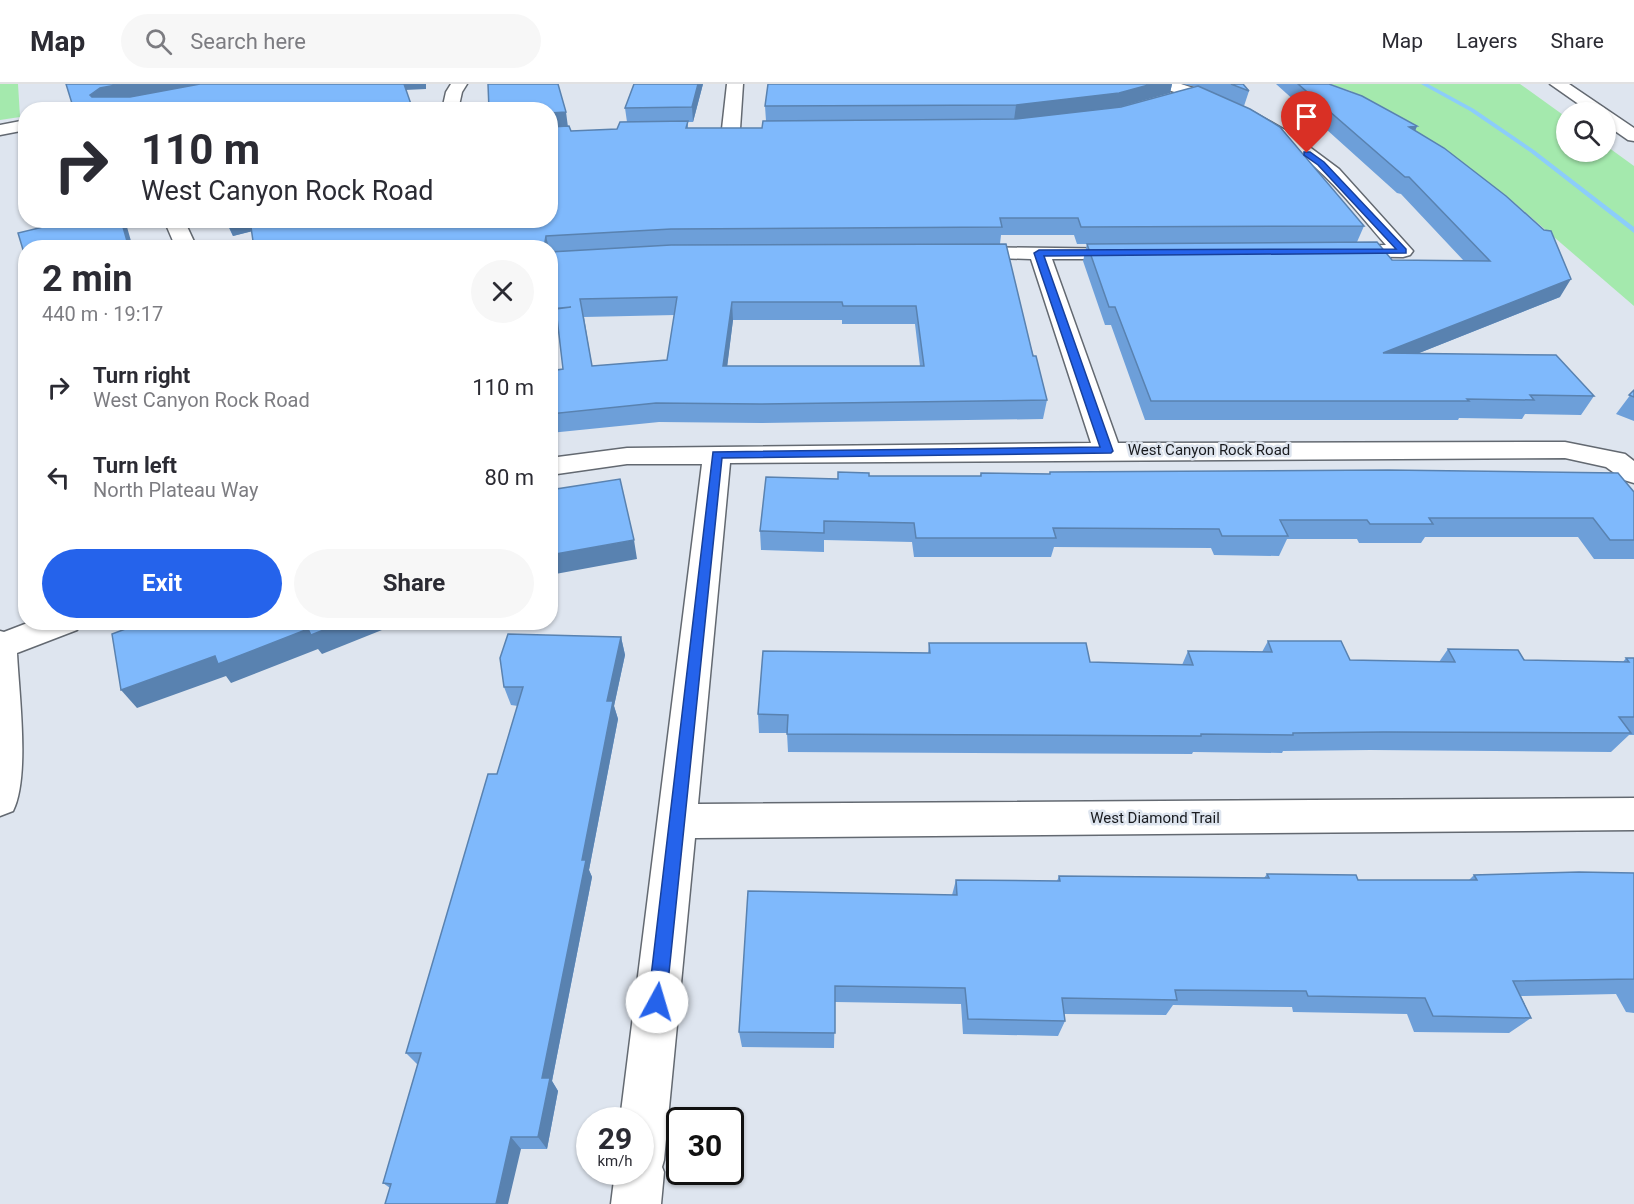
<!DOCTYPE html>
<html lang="en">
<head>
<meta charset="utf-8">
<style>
	body { margin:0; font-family:Roboto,sans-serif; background:#f7f7f7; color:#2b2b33; height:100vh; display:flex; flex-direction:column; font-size:22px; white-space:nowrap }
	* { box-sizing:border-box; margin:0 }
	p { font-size:20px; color:#7c7c81 }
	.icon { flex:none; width:33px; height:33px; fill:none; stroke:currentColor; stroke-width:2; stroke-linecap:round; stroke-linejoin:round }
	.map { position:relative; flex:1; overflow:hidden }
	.details { position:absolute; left:18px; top:156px; width:540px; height:390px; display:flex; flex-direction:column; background:#fff; border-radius:24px; box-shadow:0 2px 4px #0004 }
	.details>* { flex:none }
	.guide { position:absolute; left:18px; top:18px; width:540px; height:126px; border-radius:24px; box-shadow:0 2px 4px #0004; background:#fff; color:#2b2b33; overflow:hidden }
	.tools { position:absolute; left:1556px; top:18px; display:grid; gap:12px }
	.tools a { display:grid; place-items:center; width:60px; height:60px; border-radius:50%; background:#fff; box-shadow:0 2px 4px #0004; font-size:30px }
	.speed { position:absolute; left:576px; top:1023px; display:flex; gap:12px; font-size:30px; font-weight:700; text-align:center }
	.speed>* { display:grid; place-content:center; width:78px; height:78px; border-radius:50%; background:#fff; box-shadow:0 2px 4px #0004; line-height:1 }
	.speed small { font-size:15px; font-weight:400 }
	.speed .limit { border:3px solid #111; border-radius:9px; background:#fff; color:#111 }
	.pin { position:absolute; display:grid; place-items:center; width:51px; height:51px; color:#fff; margin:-62px -26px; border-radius:50% 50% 50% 0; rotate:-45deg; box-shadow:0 0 6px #0007 }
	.pin .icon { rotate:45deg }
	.me { position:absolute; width:66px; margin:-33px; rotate:6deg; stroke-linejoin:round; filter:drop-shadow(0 0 4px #0008) }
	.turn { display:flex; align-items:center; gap:21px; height:126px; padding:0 24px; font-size:27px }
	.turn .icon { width:78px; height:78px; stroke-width:2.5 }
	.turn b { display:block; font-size:42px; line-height:51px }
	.round { display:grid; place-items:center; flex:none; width:63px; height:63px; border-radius:32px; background:#f7f7f7 }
	.headline { display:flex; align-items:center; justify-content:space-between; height:102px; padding:0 24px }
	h1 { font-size:36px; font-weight:700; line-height:45px }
	.button { display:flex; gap:12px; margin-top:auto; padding:12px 24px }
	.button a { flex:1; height:69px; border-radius:36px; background:#2563eb; color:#fff; font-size:24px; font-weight:700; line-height:69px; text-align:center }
	.button a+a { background:#f7f7f7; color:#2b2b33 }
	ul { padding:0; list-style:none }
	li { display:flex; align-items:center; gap:18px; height:90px; padding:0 24px }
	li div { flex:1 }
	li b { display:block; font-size:22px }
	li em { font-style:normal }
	header { display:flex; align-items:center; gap:36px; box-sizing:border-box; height:84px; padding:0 30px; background:#fff; border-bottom:2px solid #e1e1e2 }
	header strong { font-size:28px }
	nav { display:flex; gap:33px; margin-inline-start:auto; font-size:21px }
	.search { width:420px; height:54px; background:#f7f7f7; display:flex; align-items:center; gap:15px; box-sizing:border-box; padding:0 21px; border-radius:33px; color:#7c7c81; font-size:22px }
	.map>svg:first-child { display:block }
</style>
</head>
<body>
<header>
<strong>Map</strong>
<div class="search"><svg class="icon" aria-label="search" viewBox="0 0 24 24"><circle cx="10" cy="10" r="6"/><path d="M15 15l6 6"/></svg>Search here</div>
<nav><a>Map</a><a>Layers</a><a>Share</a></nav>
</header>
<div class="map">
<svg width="1634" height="1120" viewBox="0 0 1634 1120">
	<rect width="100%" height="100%" fill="#dee5ef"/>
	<path fill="#a4e9ad" d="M0 0H18L20 33 0 36Z
		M1329 0H1520L1566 33V68H1605V61L1634 82V222L1504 110 1351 7Z"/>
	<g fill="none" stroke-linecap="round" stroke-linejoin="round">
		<path fill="#8ccdfa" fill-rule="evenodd" d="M1421 0H1428L1474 25 1534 66 1634 143V149L1530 68 1470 27Z"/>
		<g stroke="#636971" stroke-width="3">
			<path id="minor" d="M451 0H467L462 8 458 26H442L446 8Z
				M727 0H743L740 45 737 49H725L722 45Z
				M1157 0H1181L1212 10 1253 28 1292 50 1339 85 1413 167 1410 171 1403 173 1332 172 1329 168 1332 164 1339 162 1386 161C1363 135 1341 106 1315 83 1270 44 1215 21 1159 3Z
				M1550 0H1569L1634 44V57L1628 56 1605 40V28H1590Z
				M26 36V46L0 51V41Z
				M164 136H184L197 164H176Z
				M964 163 1136 165 1139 169 1136 173 1129 175H1052L1118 359 1565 358 1625 370 1634 377V399L1624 396 1606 383 1565 374 730 379 698 720 1634 714V746L695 754 664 1076 662 1083 664 1088 661 1120H611L615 1088H640V1036H620L702 380H627L550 391V374L627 364 1091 359 1031 175 957 173 954 169 957 165Z
				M30 538H82L77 546 17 569C19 610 30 693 13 727L0 732V547L4 548Z"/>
		</g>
		<use href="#minor" fill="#fff" fill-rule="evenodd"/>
	</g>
	<path fill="#6d9fd9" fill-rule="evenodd" d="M703 0 693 38H688V44H762L766 37 765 22 768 0H1172L1170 9 1118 23 1197 3 1182 0H1243L1249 7 1244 22 1199 3 1364 142 1357 158 1392 176 1464 177 1401 110 1397 109 1276 0H1329L1417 42 1415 47 1560 213 1419 269 1594 312 1581 331 1525 330 1522 335 1459 334 1458 336H1145L1111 241H1105L1083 177 1087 160H1077L1074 151H1001L1000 160 1047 316 1043 335 761 339 659 338 550 349V287L563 285 558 243 550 244V164H254L252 147 233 152 225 136H550L568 42 571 47 617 45 627 38 625 24ZM675 231 667 276 592 282 584 233ZM733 236H842V240H915L920 282H727Z
		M1634 306V337L1616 330Z
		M1050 388 1634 408V475H1594L1578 453H1425L1421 459H1359L1357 455H1287L1279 472 1214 471 1211 464 1054 463 1051 473H914L912 458 824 456V468L761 466 760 447 838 395 869 392H980L981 389 1049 390Z
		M621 553 625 571 614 622 618 635 589 786 592 793 552 997 558 1007 547 1065H521L390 1104 383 1099 418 981 406 969 497 690 518 622 511 621 504 603Z
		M1268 557 1350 576 1439 578 1448 565 1524 576 1623 578 1626 574H1634V651H1629L1611 668 1371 666 1283 667 1282 669 1193 668 1192 670 788 668 787 649H759L758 630 928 569 929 559 1090 578 1182 581 1188 567 1262 568Z
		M1634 789V929L1626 928 1616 910 1521 912 1531 934 1509 949 1414 948 1407 930 1293 928 1292 923 1173 921 1166 931 1064 930 1065 937 1058 952 963 950 961 920 835 918 834 964 742 963 739 948 952 811 956 796 1057 797 1059 792 1264 794 1267 790 1358 796H1469L1474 791Z"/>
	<path fill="#5982b0" d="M121 0H209L98 26 90 11 100 4Z
		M403 0H426V5L405 6Z
		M698 0H703L693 38 692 23Z
		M1152 0H1172L1170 9 1116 24 1014 36 1016 21Z
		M566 28 568 43 550 45V29Z
		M1417 42 1411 57 1409 43Z
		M121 136H124L127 143 133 164H129Z
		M226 136H253L257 146 233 152Z
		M546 152 549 164H544Z
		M1571 195 1560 213 1374 287 1383 269Z
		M732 218 733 236 725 300 723 282Z
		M571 223 575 241 550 244V225Z
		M634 456 637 475 550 491V471Z
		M344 538H402L322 570 318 565 231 599 226 592 137 624 121 606 215 572 308 545Z
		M621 553 625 571 614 622 618 635 589 786 592 793 552 997 558 1007 547 1065 538 1053 542 994 582 776 607 617Z
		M511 1053 521 1065 508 1120H496Z"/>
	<path fill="#7fb9fc" stroke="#5982b0" stroke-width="1.5" fill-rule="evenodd" d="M66 0H121L100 4 90 11 92 13H130L200 0H404L413 26H74Z
		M488 0H558L566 28 550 29V26H489Z
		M634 0H698L692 23 625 24Z
		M768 0H1152L1119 9 1016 21 765 22Z
		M1231 0H1243L1249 7Z
		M1298 0H1329L1362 12 1417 42 1409 43 1444 64 1506 112 1544 146 1551 147 1571 195 1383 269 1556 271 1594 312 1530 311 1534 316 1467 315 1469 317H1151L1115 223H1109L1087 160 1377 158 1392 176 1490 177 1409 93H1405Z
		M1198 2 1250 25 1280 43 1364 142 1081 143 1078 134H1000L1002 143 671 145 546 152 544 164H254L250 136H550V43L569 42 571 47 617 45 620 38 688 37 686 44H762L763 37 1016 35 1121 23Z
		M72 136H121L129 164H26V178L24 169 18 149Z
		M1006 160 1033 272H1036L1047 316 760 320 656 319 550 330V287L563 285 556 225 571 223 550 225V168L671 161ZM677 213 667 276 592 282 580 215ZM732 218H842L843 222H916L924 282H723Z
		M1634 306V313L1629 311Z
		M1388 386 1618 389 1634 408V456H1610L1593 434H1429L1433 440H1370L1367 436H1280L1288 452H1222L1219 445 1053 444 1056 454H916L914 439 824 437V449L760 447 766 393 838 395V388L869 389V392H981V389L1050 390V388Z
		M620 395 634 456 550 471V406Z
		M144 538H344L311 551 308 545 218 580 215 572 121 606 112 550Z
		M508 550 621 553 607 617H613L582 776H586L542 994H550L538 1053H511L496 1120H385L391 1100 383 1099 421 969H406L488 690H497L523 603H504L500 574Z
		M1268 557H1341L1350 576 1455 578 1448 565 1518 566 1524 576 1629 578 1626 574H1634V633H1619L1631 649 1384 648 1293 649V651L1201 650V652L787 650 788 631 758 630 763 567 930 569 929 559H1086L1090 578 1193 581 1188 567 1272 568Z
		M1579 788 1634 789V895L1513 897 1531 934 1433 932 1425 914 1308 912 1306 907 1175 906 1177 916 1062 914 1065 937 968 935 965 904 835 902V949L739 948 748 807 957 811 956 796 1060 797 1059 792 1269 794 1267 790 1356 791 1358 796H1477L1474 791Z"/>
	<path fill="#2563eb" stroke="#184099" stroke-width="1.5" d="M1304 68H1310L1324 78 1406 165V169L1044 172 1113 367 1111 369 722 374 666 918 663 925 657 927 650 925 648 918 713 368 1100 363 1034 169 1039 166 1396 165 1318 81 1304 71Z"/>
	<g text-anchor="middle" stroke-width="5" stroke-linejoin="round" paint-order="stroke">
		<g font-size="15" fill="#191b1f" stroke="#dee5ef">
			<text x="1209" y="371">West Canyon Rock Road</text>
			<text x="1155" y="739">West Diamond Trail</text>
		</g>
	</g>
</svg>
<div class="tools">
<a><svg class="icon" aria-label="search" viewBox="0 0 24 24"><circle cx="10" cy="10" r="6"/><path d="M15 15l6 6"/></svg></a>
</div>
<div class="speed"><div>29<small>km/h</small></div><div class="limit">30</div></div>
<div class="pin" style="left:1307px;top:69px;background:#d93025"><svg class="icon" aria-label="arrive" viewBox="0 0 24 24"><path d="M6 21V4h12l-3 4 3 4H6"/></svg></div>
<svg class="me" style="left:657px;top:918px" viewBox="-20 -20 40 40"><circle r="19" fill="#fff"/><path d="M0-13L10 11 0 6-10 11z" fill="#2563eb"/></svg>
<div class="guide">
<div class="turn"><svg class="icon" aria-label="right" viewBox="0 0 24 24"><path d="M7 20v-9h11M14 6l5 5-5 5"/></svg><div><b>110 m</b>West Canyon Rock Road</div></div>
</div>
<section class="details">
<div class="headline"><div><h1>2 min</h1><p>440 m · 19:17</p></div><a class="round"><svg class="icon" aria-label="close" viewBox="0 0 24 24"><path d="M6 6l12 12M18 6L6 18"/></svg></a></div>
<ul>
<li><svg class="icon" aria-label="right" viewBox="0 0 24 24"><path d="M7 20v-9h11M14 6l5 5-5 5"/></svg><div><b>Turn right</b><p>West Canyon Rock Road</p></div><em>110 m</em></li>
<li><svg class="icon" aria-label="left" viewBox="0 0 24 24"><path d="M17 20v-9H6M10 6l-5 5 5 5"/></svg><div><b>Turn left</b><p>North Plateau Way</p></div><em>80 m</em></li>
</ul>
<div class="button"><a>Exit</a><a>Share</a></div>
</section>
</div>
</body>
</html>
